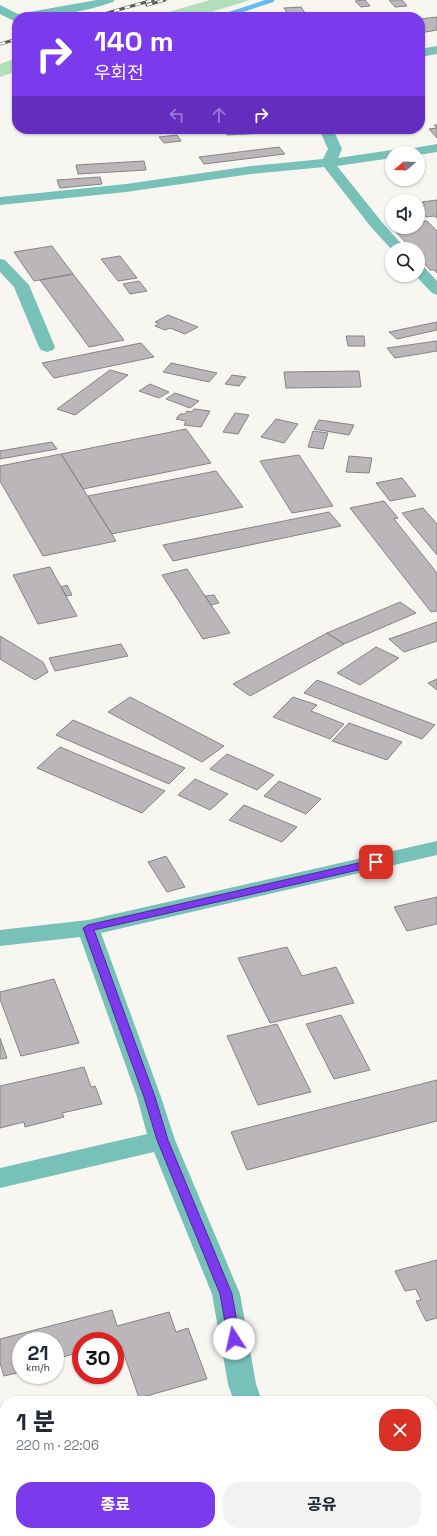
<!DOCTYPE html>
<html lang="ko">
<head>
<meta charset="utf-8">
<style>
	body { margin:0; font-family:"Space Grotesk","Noto Sans KR",sans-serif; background:#f2f2f3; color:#1f2937; height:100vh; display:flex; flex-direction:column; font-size:15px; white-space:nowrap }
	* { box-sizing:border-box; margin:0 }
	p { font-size:13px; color:#747a83 }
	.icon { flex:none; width:22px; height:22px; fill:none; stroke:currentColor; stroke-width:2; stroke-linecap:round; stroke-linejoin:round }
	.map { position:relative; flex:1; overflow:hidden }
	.drawer { position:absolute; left:0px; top:1396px; width:437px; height:140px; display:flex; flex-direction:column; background:#fff; border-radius:16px 16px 0 0; box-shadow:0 1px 3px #0004 }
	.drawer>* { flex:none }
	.banner { position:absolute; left:12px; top:12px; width:413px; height:122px; border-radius:16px; box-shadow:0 1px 3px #0004; background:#7c3aed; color:#fff; overflow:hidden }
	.needle { width:26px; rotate:251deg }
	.buttons { position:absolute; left:385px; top:146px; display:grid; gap:8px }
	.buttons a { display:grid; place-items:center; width:40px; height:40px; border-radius:50%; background:#fff; box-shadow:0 1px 3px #0004; font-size:20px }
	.speed { position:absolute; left:12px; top:1332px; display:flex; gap:8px; font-size:20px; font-weight:700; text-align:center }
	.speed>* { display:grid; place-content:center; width:52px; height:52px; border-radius:50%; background:#fff; box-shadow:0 1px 3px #0004; line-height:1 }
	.speed small { font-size:10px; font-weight:400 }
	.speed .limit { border:6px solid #d22; background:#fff; color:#111 }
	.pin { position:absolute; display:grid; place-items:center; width:34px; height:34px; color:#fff; margin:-17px; border-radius:8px; box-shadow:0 2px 6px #0006 }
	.me { position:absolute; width:44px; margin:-22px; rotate:350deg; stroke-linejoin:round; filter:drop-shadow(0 0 3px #0008) }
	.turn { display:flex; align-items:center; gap:14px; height:84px; padding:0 16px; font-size:18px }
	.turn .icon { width:52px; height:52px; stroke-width:2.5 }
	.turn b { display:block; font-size:28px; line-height:34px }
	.lanes { display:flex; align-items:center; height:38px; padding:0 16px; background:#0003; justify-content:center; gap:20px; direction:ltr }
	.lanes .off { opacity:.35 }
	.round { display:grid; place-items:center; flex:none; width:42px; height:42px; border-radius:16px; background:#f2f2f3 }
	.headline { display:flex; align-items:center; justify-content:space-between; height:68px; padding:0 16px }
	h1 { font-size:24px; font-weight:800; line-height:30px }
	.action { display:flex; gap:8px; margin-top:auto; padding:8px 16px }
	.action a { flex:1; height:46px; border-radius:16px; background:#7c3aed; color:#fff; font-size:16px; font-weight:800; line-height:46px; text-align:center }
	.action a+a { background:#f2f2f3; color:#1f2937 }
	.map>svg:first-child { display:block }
</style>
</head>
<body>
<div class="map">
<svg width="437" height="1536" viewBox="0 0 437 1536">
	<rect width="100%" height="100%" fill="#f7f6f1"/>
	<path fill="#b2deba" d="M210 0H250L195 17H151Z
		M17 58V71L0 77V64Z"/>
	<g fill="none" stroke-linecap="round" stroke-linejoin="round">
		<path stroke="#66bbea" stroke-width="4.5" d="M221 17 272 0"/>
	</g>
	<path fill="#bab6ba" stroke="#878487" d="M365 0 370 6 361 7 355 1Z
		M389 0H402L407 6 395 7Z
		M301 7 308 17H288L289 16 284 8Z
		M437 17V30L420 33V19Z
		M434 125H437V138L429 129 437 128Z
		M224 129H264L266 133 227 135Z
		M177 135 181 141 164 143 159 137Z
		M279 147 285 154 204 164 199 157Z
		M144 161 146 170 78 174 76 165Z
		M100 177 102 184 60 188 57 180Z
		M437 200V218L434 216 426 217 418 208V206L425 205 422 202Z
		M418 218 422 221H427L437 231V273L434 270H430L418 256V249H416L410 243H406L390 225H392V227H418Z
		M52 246 73 274 34 281 14 252Z
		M120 256 137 278 118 281 101 259Z
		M73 274 124 340 89 347 40 280Z
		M139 281 147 291 130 294 123 284Z
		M168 315 198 327 185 334 170 328 165 330 155 326 159 323 155 322Z
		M437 322V330L397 339 389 332Z
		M346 336H364L365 346H348Z
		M437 341V351L395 358 387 348Z
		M141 343 154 357 54 378 42 363Z
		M171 363 217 373 209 382 163 372Z
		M110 370 128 375 75 415 57 409Z
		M359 371 361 387 286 388 284 372Z
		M232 375 246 377 239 386 225 384Z
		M150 384 169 392 159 398 139 391Z
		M175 393 199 401 190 408 166 399Z
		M194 409 210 411 201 427 184 425 186 421 176 419 180 414H185L187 411 192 412Z
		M235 413 249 415 238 434 223 432Z
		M276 419 298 424 284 443 261 437Z
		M319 420 354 425 349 435 314 429Z
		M186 429 211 463 83 489 61 454Z
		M313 431 328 433 323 449 308 447Z
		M52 442 57 449 0 459V451Z
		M61 454 116 541 43 556 0 481V466Z
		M299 455 333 506 292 513 260 461Z
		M349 456 372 458 369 473 346 472Z
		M216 471 243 507 112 534 88 496Z
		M402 478 416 496 390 501 376 483Z
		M384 501 398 518 394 519 437 573V611L431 612 350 508Z
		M423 508 437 524V555L402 513Z
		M329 512 341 526 173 561 163 545Z
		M50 567 77 616 38 624 13 575Z
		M187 569 205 596 230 633 203 639 162 575Z
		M67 585 72 595 66 596 61 587Z
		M214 595 219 603 211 605 205 596Z
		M400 602 416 613 344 644 327 633Z
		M437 622V641L404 652 389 639Z
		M327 633 344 644 250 696 233 684Z
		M0 636 43 662 48 672 35 680 0 659Z
		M121 644 128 656 55 671 49 658Z
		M376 647 399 658 360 685 337 673Z
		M437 679V690L428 683Z
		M317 680 435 725 422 739 304 693Z
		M130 697 224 746 202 762 108 712Z
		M293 697 317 705 311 711 344 724 330 739 273 717Z
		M73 720 185 768 169 784 56 735Z
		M349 723 402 742 387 760 332 741Z
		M60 747 165 791 142 813 37 768Z
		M227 754 274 775 257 790 210 769Z
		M195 779 228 794 210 810 178 795Z
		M279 781 321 799 306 814 264 796Z
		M244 805 297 827 282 842 229 820Z
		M166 856 185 887 167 892 148 862Z
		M437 897V924L407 931 394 907Z
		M287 947 302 976 336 967 354 1003 270 1023 238 958Z
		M54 979 79 1043 21 1056 0 999V992Z
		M341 1015 370 1070 334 1079 306 1024Z
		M277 1024 311 1092 258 1105 227 1036Z
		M0 1038 7 1058 0 1059Z
		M84 1067 91 1087 95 1086 102 1104 62 1113 64 1117 25 1127 24 1122 0 1128V1086Z
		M437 1080V1121L247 1170 231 1132Z
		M437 1260V1318L426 1321 416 1301 421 1300 416 1289 405 1291 395 1271Z
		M112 1310 117 1326 169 1312 176 1332 188 1328 207 1379 139 1398 121 1346 115 1348V1341H81V1352L55 1359V1341H21V1372L4 1376 0 1363V1339Z
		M56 1531H95L97 1536H57Z"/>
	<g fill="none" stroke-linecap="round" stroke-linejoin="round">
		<path fill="#78c1b8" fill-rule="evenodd" d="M97 0H115L113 2C82 13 50 17 17 17L16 22 0 14V5L18 14Z
			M437 46V54L420 57V49Z
			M319 129H333L342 149 338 158 392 150 397 151 437 144V152L418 155V153H392V158L337 166 381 221 406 249 392 250 371 227 324 167 251 174 126 192 0 205V197L126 184 251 166 323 159 328 149Z
			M0 259 5 260 29 285 55 347 53 350 47 352 41 350 39 347 14 287 0 272Z
			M418 265 423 266 437 281V295L432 293 415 275H418Z
			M437 841V855L101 933 161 1097 175 1140 240 1294 256 1384 262 1401H234L228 1384 212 1294 154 1152 0 1188V1168L147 1134 137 1097 80 937 0 946V930L88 920Z
			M284 1531H314L316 1536H286Z"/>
		<g stroke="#5d5d5a" stroke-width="3">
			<path id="rail" d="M147 5 165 0
				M93 17 153 0
				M0 44 17 39"/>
		</g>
		<use href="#rail" stroke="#fff" stroke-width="2" stroke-dasharray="5.5" stroke-linecap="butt"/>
	</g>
	<path fill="#7c3aed" stroke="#51269a" d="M376 859 380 860 381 862 380 865 94 930 155 1097 168 1140 232 1294 240 1339 238 1343 234 1344 229 1343 228 1339 220 1294 157 1140 144 1097 83 928 88 925Z"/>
</svg>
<div class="buttons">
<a><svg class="needle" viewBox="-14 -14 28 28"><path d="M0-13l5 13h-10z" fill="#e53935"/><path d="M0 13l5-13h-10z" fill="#747a83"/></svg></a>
<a><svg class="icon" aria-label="sound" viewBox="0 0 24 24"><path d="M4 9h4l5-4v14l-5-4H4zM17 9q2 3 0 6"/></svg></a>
<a><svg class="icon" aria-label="search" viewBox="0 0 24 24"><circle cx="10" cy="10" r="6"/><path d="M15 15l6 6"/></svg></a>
</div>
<div class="speed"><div>21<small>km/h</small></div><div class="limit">30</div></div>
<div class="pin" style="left:376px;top:862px;background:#d93025"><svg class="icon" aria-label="arrive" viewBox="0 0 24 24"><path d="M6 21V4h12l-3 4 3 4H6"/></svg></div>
<svg class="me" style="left:234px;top:1339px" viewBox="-20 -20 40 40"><circle r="19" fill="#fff"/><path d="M0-13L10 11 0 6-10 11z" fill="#7c3aed"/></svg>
<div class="banner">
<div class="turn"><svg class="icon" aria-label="right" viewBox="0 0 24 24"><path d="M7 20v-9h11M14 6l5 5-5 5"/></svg><div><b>140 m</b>우회전</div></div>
<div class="lanes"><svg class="icon off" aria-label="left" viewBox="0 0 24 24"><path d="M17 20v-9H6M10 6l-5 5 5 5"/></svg><svg class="icon off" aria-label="ahead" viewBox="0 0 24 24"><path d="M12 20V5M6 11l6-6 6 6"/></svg><svg class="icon" aria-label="right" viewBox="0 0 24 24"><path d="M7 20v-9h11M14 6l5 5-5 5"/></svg></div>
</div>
<section class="drawer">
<div class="headline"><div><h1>1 분</h1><p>220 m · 22:06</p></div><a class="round" style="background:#d93025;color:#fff"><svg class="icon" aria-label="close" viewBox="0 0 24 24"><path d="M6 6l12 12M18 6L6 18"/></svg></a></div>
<div class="action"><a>종료</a><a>공유</a></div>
</section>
</div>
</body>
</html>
